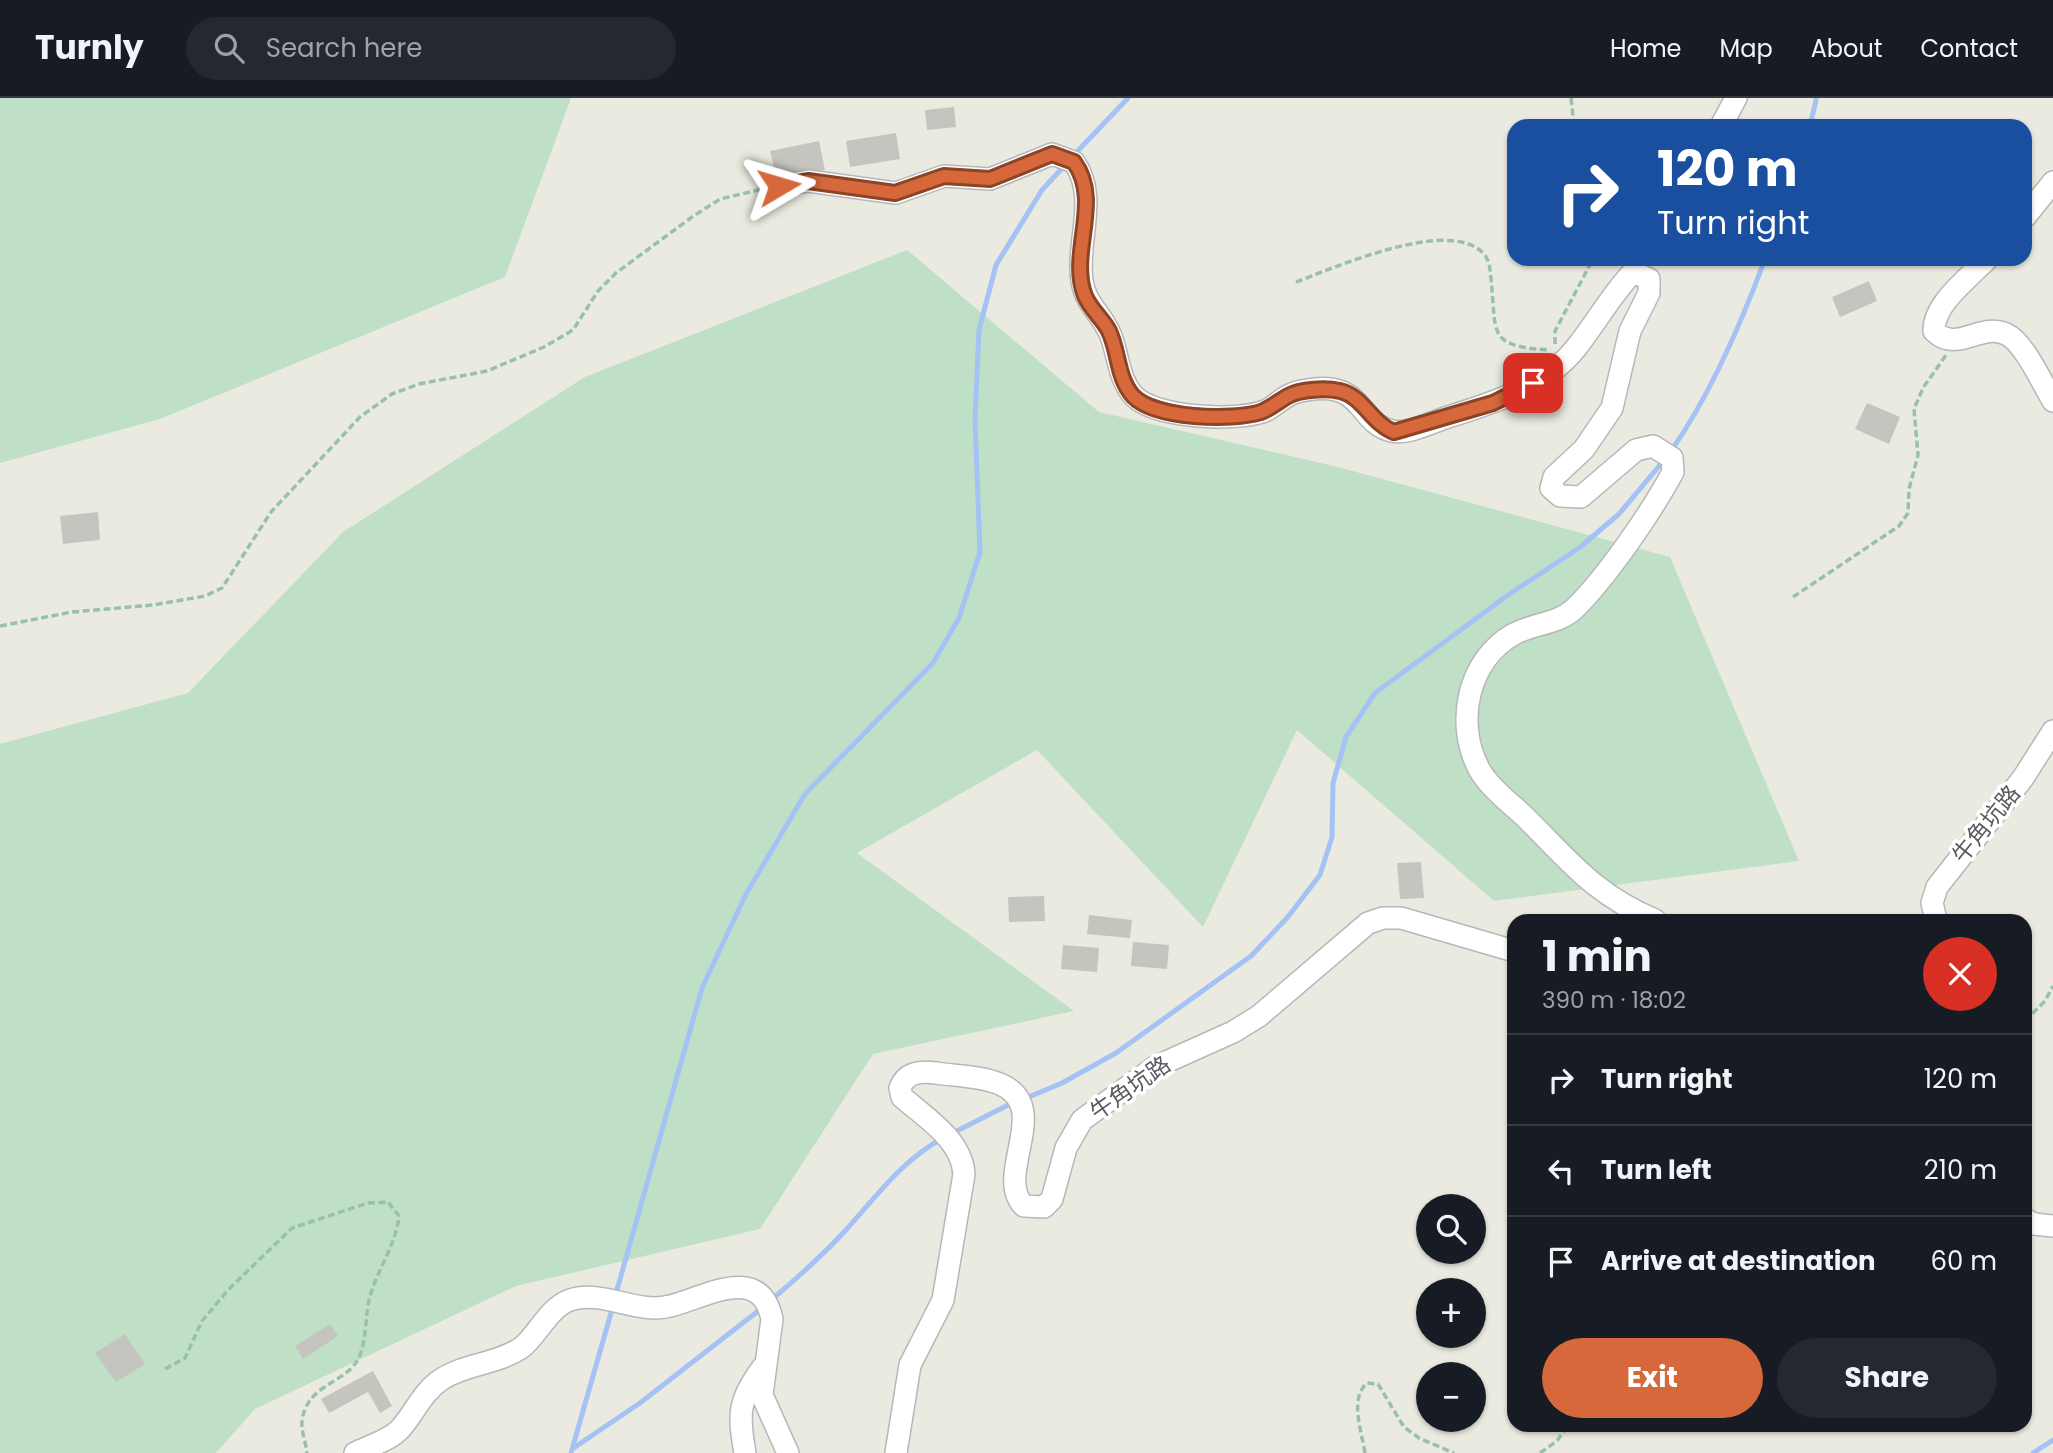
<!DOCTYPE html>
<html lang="en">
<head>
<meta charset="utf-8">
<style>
	body { margin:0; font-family:Poppins,"Noto Sans TC",sans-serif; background:#242831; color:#f1f3f6; height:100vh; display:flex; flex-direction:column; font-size:26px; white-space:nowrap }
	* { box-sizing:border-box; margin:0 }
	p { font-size:23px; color:#9ea1a6 }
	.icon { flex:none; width:38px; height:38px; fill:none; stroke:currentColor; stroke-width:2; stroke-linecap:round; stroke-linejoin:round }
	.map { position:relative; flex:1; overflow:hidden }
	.side { position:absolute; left:1507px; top:816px; width:525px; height:518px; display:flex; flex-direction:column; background:#171b24; border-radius:21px; box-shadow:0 2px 5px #0004 }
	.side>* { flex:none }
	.banner { position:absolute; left:1507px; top:21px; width:525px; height:147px; border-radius:21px; box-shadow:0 2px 5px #0004; background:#1a4fa0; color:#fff; overflow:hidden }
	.fabs { position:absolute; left:1416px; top:1096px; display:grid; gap:14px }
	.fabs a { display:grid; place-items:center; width:70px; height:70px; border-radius:50%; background:#171b24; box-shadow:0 2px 5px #0004; font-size:35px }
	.pin { position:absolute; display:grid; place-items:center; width:60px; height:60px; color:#fff; margin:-30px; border-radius:14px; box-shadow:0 4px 10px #0006 }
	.me { position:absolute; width:77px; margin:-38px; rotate:83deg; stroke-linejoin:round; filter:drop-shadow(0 0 5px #0008) }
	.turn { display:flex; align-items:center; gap:24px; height:147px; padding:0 35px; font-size:32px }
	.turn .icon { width:91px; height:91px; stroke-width:2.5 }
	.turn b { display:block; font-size:49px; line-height:60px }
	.round { display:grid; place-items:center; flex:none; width:74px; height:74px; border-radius:37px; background:#242831 }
	.head { display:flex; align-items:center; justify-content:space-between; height:119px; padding:0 35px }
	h1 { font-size:42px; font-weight:700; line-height:52px }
	.primary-button { display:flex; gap:14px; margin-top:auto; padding:14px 35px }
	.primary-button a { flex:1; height:80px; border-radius:42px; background:#d6683b; color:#fff; font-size:28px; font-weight:700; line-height:80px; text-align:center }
	.primary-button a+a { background:#242831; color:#f1f3f6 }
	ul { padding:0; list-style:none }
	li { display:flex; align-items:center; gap:21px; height:91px; padding:0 35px; border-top:2px solid #363941 }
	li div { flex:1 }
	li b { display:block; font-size:26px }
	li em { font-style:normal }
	header { display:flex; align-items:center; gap:42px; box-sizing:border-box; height:98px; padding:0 35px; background:#171b24; border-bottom:2px solid #363941 }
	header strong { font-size:33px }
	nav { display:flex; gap:38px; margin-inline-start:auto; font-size:24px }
	.search { width:490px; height:63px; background:#242831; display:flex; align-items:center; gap:18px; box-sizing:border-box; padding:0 24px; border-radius:38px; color:#9ea1a6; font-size:26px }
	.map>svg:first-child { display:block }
</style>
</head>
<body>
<header>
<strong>Turnly</strong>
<div class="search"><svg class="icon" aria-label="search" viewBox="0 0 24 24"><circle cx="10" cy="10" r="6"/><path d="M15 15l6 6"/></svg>Search here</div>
<nav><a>Home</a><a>Map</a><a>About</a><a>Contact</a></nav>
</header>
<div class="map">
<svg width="2053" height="1355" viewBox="0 0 2053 1355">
	<rect width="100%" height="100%" fill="#eaeae0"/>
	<path fill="#bfe0c6" d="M0 0H571L505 179 160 321 0 365Z
		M907 152 1099 314 1338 369 1670 459 1799 763 1494 803 1297 632 1203 829 1037 652 857 755 1074 913 873 956 760 1131 516 1188 255 1311 216 1355H0V646L188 595 343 434 585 279Z"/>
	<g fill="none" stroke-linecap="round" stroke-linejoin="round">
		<path stroke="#a5c2f5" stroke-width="5" d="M1810 28 1816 2
			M1072 59 1128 0
			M1671 353C1711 296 1741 226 1765 161
			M1024 1001 1062 985 1116 955 1251 858 1287 820 1320 777 1332 739 1333 685 1346 639 1375 595 1508 497 1579 450 1619 416 1665 361
			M951 1036 1014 1004
			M615 1199 702 890 746 796 805 696 933 565 959 520 980 454 975 322 979 232 996 167 1042 92 1066 66
			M770 1203C796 1181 822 1158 845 1133 876 1099 901 1063 943 1040
			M572 1351 640 1305 762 1210
			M571 1355 613 1208
			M2033 1355 2053 1342"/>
	</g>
	<path fill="#c6c4be" d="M954 9 956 29 927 32 925 12Z
		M896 35 900 61 850 69 846 43Z
		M819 43 825 72 777 82 770 53Z
		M1869 183 1877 203 1840 219 1832 199Z
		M1867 305 1900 319 1889 346 1855 331Z
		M98 414 100 442 63 446 60 418Z
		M1421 764 1424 800 1400 801 1397 765Z
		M1044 798 1045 823 1009 824 1008 799Z
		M1089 817 1132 822 1130 840 1087 836Z
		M1133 844 1169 847 1167 871 1131 868Z
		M1063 847 1099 850 1097 874 1061 871Z
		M330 1226 338 1238 303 1261 295 1248Z
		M125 1236 145 1266 116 1284 95 1255Z
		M373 1273 392 1308 380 1315 368 1294 329 1315 321 1301Z"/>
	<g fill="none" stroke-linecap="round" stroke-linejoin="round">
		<g stroke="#b6b7bc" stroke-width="24">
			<path id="minor" d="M1721 28 1736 0
				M779 88 808 83 896 95 944 78 990 81 1052 56 1074 64C1099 99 1076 143 1082 183 1085 206 1103 217 1111 238 1118 257 1119 281 1133 297 1153 320 1237 324 1265 313 1276 308 1284 297 1297 294 1366 277 1355 325 1392 333 1408 337 1432 324 1448 319 1493 305 1545 289 1576 250 1596 225 1611 197 1633 174L1649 181V195L1630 233 1612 310 1584 351 1554 379 1551 390 1560 398 1581 399 1636 352 1653 348 1672 360 1673 374C1652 413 1605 482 1573 512 1557 526 1532 526 1514 536 1467 562 1455 626 1479 671 1489 689 1509 704 1523 717 1569 762 1593 796 1655 822
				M2025 119 2053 84
				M1987 161C1969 180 1933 206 1934 233 1957 256 1980 224 2006 236 2024 244 2042 285 2053 303
				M1936 822 1932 805 1937 789 2023 680 2053 633
				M2025 1121 2034 1126 2053 1128
				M355 1355C369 1348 391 1342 401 1330 415 1314 423 1293 442 1281 465 1266 497 1266 521 1250 538 1237 548 1210 570 1202 603 1191 637 1217 670 1208 704 1200 760 1164 772 1221L762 1297 788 1355
				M745 1355C738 1316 738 1302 763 1269
				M896 1355 910 1267 943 1202 964 1076C962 1042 926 1020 902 999L900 990C906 974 920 973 936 975 956 978 981 978 1000 986 1054 1009 993 1077 1024 1108L1044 1109 1052 1101 1066 1050 1082 1022 1155 969 1233 934 1259 918 1368 825 1383 820H1401L1514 853"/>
		</g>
		<path stroke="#99c0ad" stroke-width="3.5" stroke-dasharray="7 3.5" stroke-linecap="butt" d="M1571 0 1574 28
			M1296 184C1334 170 1450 118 1484 156 1490 163 1490 172 1491 181 1497 236 1486 248 1549 252
			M1555 246V233L1593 161
			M1793 499 1899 428 1908 415 1909 391 1918 357 1914 311 1923 290 1946 257
			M0 528 72 514 153 507 205 498 222 490 271 414 360 319 392 296 419 286 487 273 544 249 573 232 598 193 616 175 692 119 720 101 763 91
			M2025 923 2045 903 2053 888
			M165 1271 185 1260 202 1223 228 1192 292 1130 368 1105 388 1104 399 1118C396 1146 378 1171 370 1198 365 1217 367 1238 360 1257 349 1286 307 1284 302 1323 301 1333 306 1345 307 1355
			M1365 1355C1362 1334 1349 1301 1367 1285L1378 1286 1404 1329 1419 1340 1454 1355
			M1540 1355 1557 1343 1569 1326"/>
		<use href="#minor" stroke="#fff" stroke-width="21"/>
	</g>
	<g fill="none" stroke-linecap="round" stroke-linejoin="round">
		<g stroke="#8b4426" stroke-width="18">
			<path id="route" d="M779 88 808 83 895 95 944 78 990 81 1052 56 1074 64C1103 104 1068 155 1085 198 1091 212 1103 221 1109 233 1119 254 1117 280 1133 298 1155 321 1232 323 1261 314 1271 310 1279 303 1288 298 1301 291 1326 290 1340 293 1363 298 1372 326 1394 334L1493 305 1533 285"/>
		</g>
		<use href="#route" stroke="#d6683b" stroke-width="12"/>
	</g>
	<g text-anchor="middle" stroke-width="7" stroke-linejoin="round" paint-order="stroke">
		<g font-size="23" fill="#595b60" stroke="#fff">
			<text transform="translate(1986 726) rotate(-51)" y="8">牛角坑路</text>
			<text transform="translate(1130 990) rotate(-35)" y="8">牛角坑路</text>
		</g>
	</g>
</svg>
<div class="fabs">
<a><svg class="icon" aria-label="search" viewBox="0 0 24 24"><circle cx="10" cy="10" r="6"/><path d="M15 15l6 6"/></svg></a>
<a>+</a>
<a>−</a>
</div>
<div class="pin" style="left:1533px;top:285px;background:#d93025"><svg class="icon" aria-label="arrive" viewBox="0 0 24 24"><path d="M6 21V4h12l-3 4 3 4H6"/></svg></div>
<svg class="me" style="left:779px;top:88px" viewBox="-20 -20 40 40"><path d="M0-17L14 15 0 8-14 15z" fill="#d6683b" stroke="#fff" stroke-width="4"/></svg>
<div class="banner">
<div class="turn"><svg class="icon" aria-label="right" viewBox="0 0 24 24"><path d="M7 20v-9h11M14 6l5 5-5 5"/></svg><div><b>120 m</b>Turn right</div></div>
</div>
<section class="side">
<div class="head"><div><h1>1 min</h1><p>390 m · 18:02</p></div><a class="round" style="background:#d93025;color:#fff"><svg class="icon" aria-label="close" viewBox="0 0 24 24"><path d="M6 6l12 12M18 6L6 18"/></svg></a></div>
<ul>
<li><svg class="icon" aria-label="right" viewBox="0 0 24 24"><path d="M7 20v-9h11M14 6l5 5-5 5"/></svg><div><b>Turn right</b></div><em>120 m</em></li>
<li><svg class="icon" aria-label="left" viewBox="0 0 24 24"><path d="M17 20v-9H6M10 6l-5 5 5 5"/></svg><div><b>Turn left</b></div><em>210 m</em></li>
<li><svg class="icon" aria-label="arrive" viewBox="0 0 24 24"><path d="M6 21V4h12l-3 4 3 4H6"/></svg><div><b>Arrive at destination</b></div><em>60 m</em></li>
</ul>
<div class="primary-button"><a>Exit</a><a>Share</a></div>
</section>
</div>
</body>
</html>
